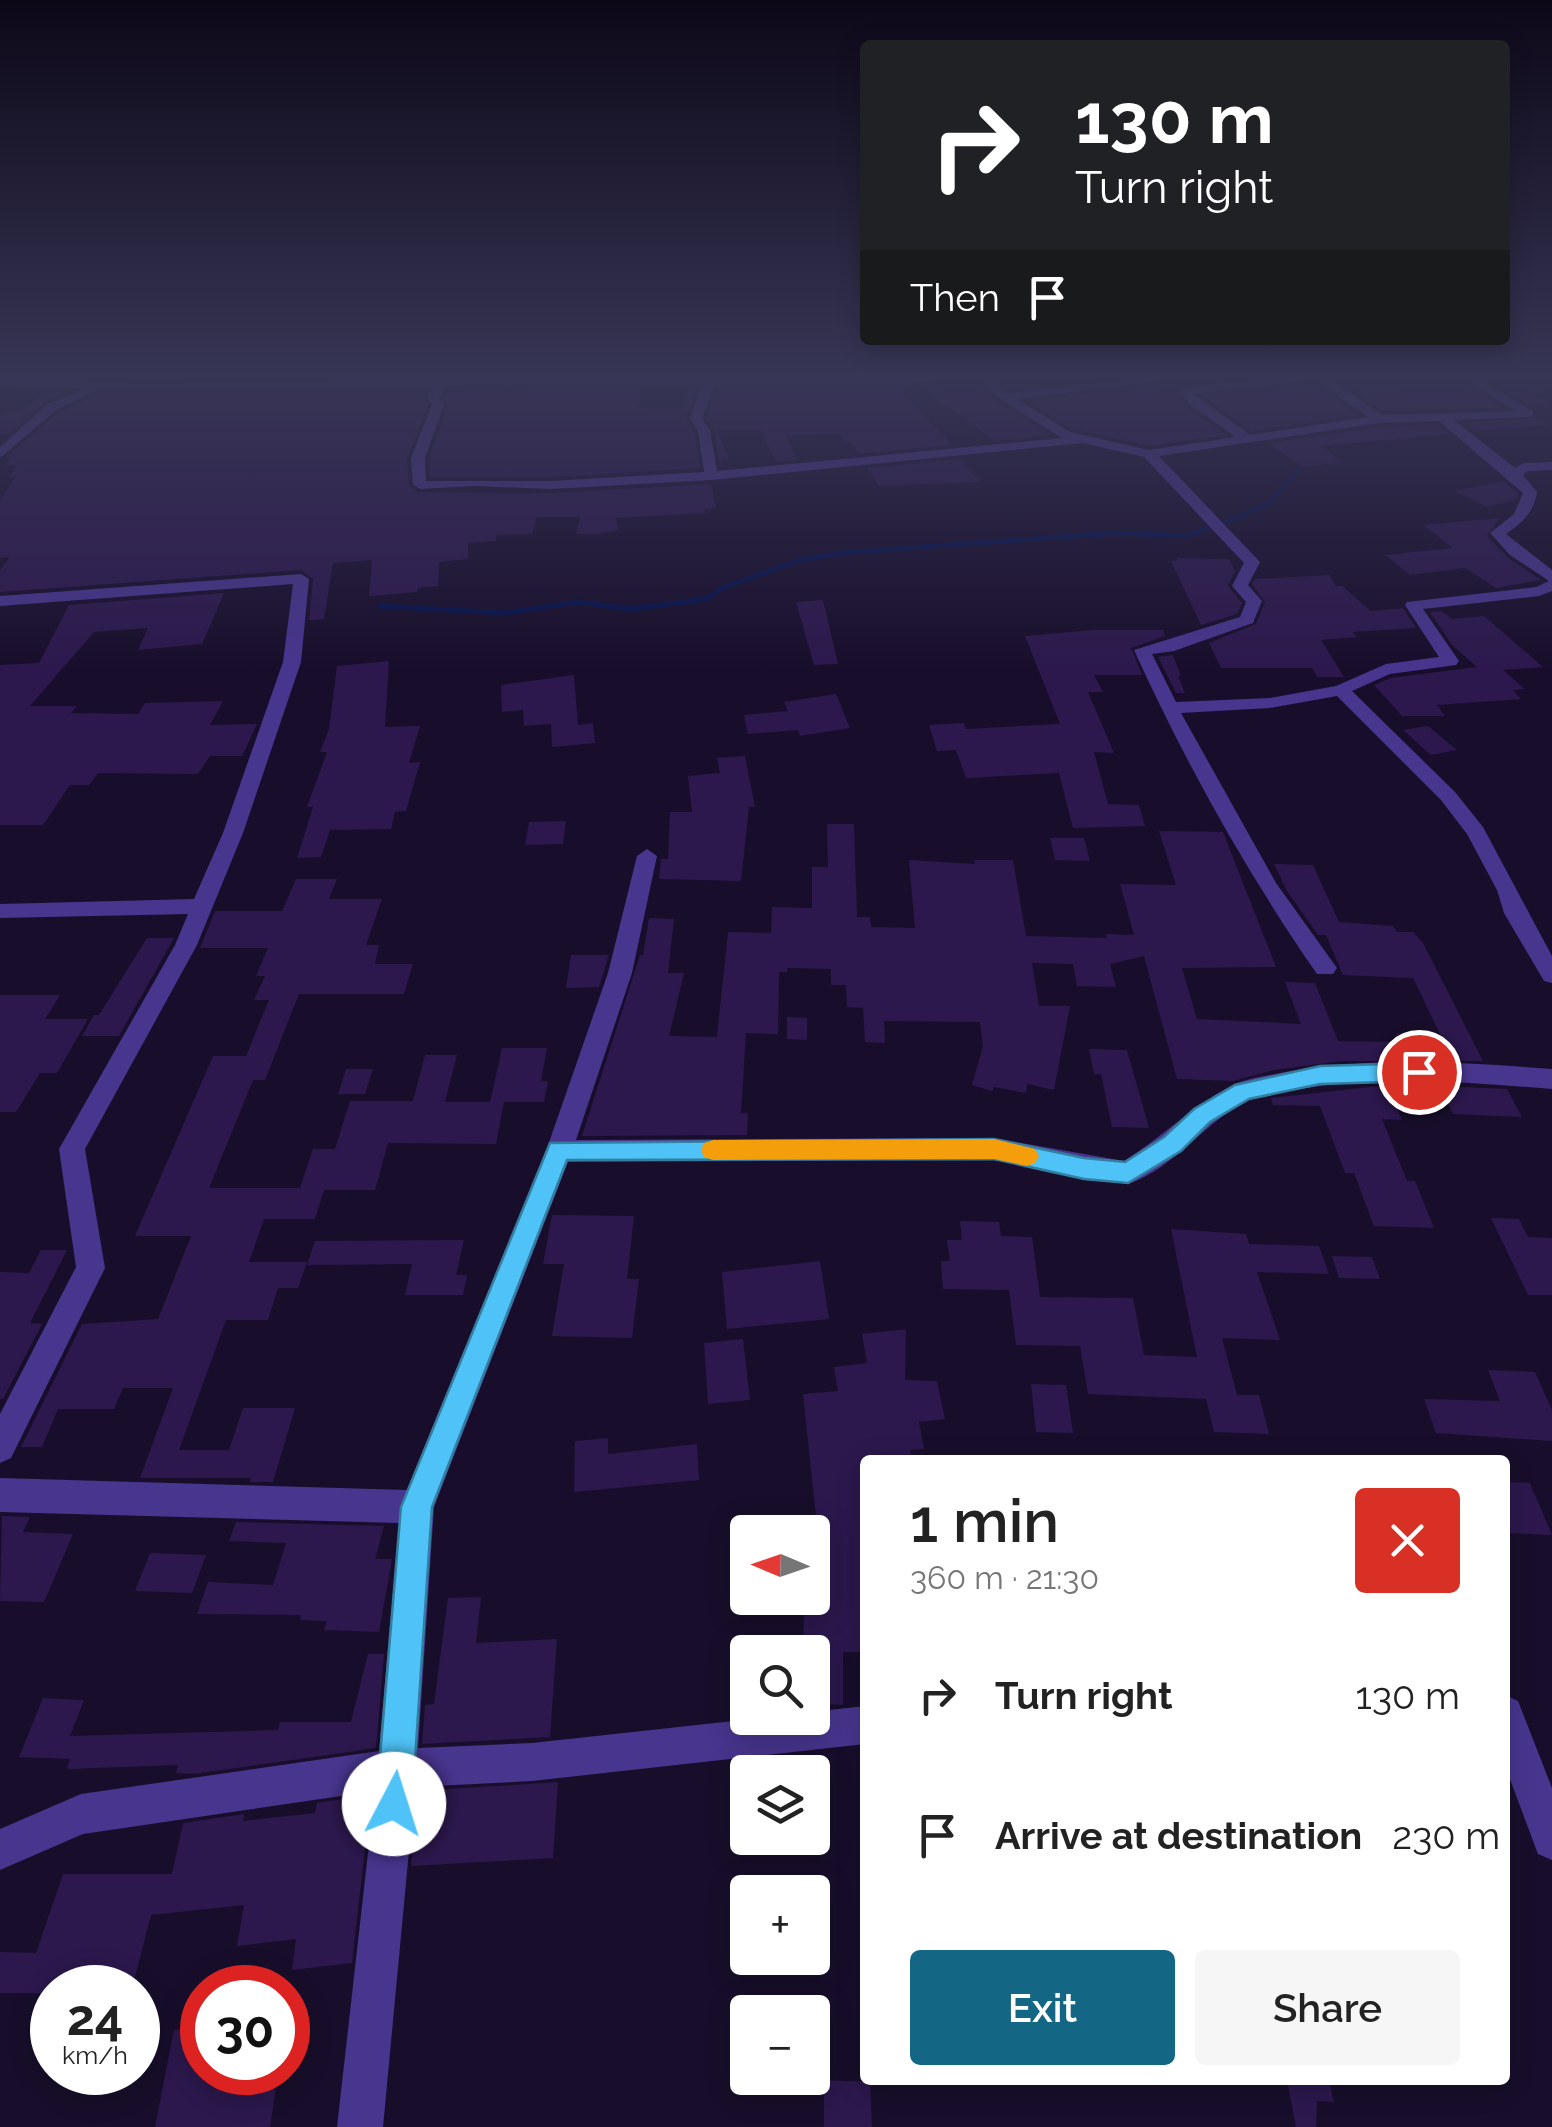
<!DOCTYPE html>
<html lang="en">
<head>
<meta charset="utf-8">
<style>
	body { margin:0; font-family:Raleway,sans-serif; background:#f6f6f6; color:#222; height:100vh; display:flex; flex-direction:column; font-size:38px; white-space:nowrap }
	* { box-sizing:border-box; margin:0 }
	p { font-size:32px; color:#767676 }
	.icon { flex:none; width:55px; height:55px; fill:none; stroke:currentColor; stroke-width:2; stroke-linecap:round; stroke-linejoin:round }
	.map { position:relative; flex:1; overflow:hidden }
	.drawer { position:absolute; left:860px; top:1455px; width:650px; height:630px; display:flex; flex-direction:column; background:#fff; border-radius:10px; box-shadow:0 5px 25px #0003 }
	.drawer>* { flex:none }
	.top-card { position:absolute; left:860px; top:40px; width:650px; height:305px; border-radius:10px; box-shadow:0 5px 25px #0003; background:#202124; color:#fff; overflow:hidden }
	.needle { width:65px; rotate:272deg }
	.tools { position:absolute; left:730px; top:1515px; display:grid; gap:20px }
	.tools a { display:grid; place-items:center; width:100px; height:100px; border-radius:10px; background:#fff; box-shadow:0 5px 25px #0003; font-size:50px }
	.speed { position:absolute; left:30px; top:1965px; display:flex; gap:20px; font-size:50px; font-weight:700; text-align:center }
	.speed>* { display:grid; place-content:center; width:130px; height:130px; border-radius:50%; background:#fff; box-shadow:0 5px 25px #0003; line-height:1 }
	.speed small { font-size:25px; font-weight:400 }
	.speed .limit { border:15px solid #d22; background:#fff; color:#111 }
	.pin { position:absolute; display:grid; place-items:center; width:85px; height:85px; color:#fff; margin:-42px; border:5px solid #fff; border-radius:50%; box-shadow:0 2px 10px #0007 }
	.me { position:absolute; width:110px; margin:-55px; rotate:5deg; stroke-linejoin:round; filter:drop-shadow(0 0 8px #0008) }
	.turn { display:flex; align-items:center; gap:35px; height:210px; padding:0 50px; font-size:45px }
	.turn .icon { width:130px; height:130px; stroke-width:2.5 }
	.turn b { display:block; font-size:70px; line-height:85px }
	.then { display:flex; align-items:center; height:95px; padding:0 50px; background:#0003; gap:20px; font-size:38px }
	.round { display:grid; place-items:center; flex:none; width:105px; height:105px; border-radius:10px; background:#f6f6f6 }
	.head { display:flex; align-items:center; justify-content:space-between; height:170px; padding:0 50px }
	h1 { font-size:60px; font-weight:600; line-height:75px }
	.action { display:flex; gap:20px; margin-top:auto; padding:20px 50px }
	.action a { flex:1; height:115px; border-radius:10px; background:#146685; color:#fff; font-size:40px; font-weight:600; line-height:115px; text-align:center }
	.action a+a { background:#f6f6f6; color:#222 }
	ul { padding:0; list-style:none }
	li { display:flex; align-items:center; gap:30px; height:140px; padding:0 50px }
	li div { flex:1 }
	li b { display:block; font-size:38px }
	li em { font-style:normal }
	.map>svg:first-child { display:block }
</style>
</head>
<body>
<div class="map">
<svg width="1552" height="2127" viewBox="0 0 1552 2127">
	<rect width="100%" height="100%" fill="#180e2b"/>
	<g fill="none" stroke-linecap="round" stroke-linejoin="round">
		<path stroke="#06134c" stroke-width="4" d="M1214 526 1267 505 1298 470"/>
		<path stroke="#06134c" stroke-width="5" d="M380 606 503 613 578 602 631 609 706 599 724 587 800 560 841 553 1115 533 1188 536 1220 523"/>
	</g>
	<path fill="#2c184d" d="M70 372 366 374 635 372 143 380 65 376Z
		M1038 372H1157L1009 389 1000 381Z
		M1235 372H1285L1184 384 1176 390 1187 407 1226 435 1149 446 1071 428 1028 401 1231 376Z
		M1453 376 1503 408 1383 411 1341 381 1374 387 1447 381 1440 377Z
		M1521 379 1545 392 1530 393 1550 404 1531 406 1491 382Z
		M977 383 999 403 1051 435 995 441 919 386Z
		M1315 384 1358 415 1251 431 1204 397Z
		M643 387 637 408 683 409 689 387H698L686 417 694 432 700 468 551 477H430L429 459 448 405 444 398 448 389Z
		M718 387H899L951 445 858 454 851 442H845L840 434 786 435 797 460 776 462 761 430H717L729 459 721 460 724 467H720L714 430 706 418Z
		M427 390 423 398 428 405 407 458 409 485 418 492 551 493 711 484 716 508 704 509 706 513 616 518 619 530 598 534H576L580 517H537L532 534 496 535V541L468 543V559L439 562 438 586 418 588 417 592 369 596 372 560 333 563 324 619 309 620 313 579 301 570 0 592V570L10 557 0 558V500L16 477H9L17 465 5 466 12 457H6L58 413 100 393Z
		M46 391 67 392 46 401 9 434H0V416L24 409Z
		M1536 418 1548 425 1474 431 1464 423Z
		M1438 425 1449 434 1320 446 1344 462 1303 467 1269 443 1379 427Z
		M959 459 981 482 879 486 867 468Z
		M1503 481 1518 494 1516 500 1486 507 1455 491Z
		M1500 518 1487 536 1508 558 1541 580 1496 588 1465 568 1410 575 1385 555 1453 548 1423 525Z
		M1177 558 1229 559 1235 571 1228 586 1242 603 1237 614 1201 625 1171 561H1178Z
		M1329 575 1336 586H1342L1371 611 1403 608 1416 628 1352 632 1357 637 1321 640 1344 677H1317L1312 668H1221L1209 643 1256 624 1265 602 1252 584 1255 579Z
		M224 593 202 644 138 650 148 628 94 632 30 706H77L71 713 138 714 145 703 223 701 210 725 257 724 242 756H210L198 774 98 773 89 785H70L43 825H0V665L39 663 69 605Z
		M823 600 838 664 814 665 796 602Z
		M1442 611 1452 619 1484 616 1543 667 1503 670 1525 689 1513 690 1521 699 1437 705 1445 716H1402L1374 685 1391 678 1477 667 1452 645 1430 612Z
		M1094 630H1163L1165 636 1131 648 1142 675H1094L1103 692H1088L1114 753 1094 752 1108 804 1139 805 1145 826 1073 828 1059 773 966 778 956 750 937 751 929 725 964 723 966 729 1060 724 1025 636Z
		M1173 655 1181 676H1178L1185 693H1176L1158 657Z
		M389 661 385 727 420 726 409 763 420 762 406 811 395 812 391 829 330 830 321 857 297 858 313 807H307L327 752H320L329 729 337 666Z
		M574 675 578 725 593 723 595 743 552 747 551 724 524 726 523 710 502 712 501 685Z
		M836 694 850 728 800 736 798 730 748 734 744 715 788 711 784 702Z
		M1428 726 1457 750 1431 755 1403 730Z
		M745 756 755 807H749L741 881 659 879 661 859H668L670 812H692L688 776 720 773 717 758Z
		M566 821 563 844 525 845 529 822Z
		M827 824H854L857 917H870L871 927 915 928 909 860 975 864 974 860H1013L1026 936 1107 938 1106 934 1134 935 1120 884 1176 885 1159 831 1223 832 1276 967 1182 968 1197 1019 1301 1024 1285 982 1315 983 1338 1041 1400 1042 1396 1033 1440 1034 1413 978 1343 975 1326 935H1318L1287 891 1274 864 1313 865 1339 922 1393 926 1397 932H1413L1423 943 1483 1061H1343L1274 1070 1233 1081 1177 1079 1144 956 1110 964 1116 987 1077 986 1073 964 1032 963 1039 1006H1070L1054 1090 1027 1084 1026 1093 994 1087 992 1091 972 1085 983 1046 980 1022 884 1021 885 1043 865 1042 863 1008 847 1007 846 985H831V969L787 968V972H779L778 1034 746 1033 741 1113H748L747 1135 582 1136 640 955H643L649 918 674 919 668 973H684L669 1036 717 1037 728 932 771 933 772 907 812 908V867H828Z
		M1050 838H1084L1090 861 1055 860Z
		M296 879H337L329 899H382L366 945H379L375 964H413L404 994H299L265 1080H253L209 1188H300L313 1149H335L350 1101H413L425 1055H457L445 1102H490L502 1048H547L541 1081H548L544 1102H504L496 1144 388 1143 375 1190H324L315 1219H264L249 1262H307L298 1288H278L268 1320H226L179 1450H229L243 1408H295L273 1482H250L251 1478H140L173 1388H123L114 1409H58L42 1447H21L82 1324 158 1319 191 1236H135L213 1056H246L269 1000H254L265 976H256L268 948H200L215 911H282Z
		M147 938H174L119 1036H82L94 1015H99Z
		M571 955H609L599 987 566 988Z
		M0 995H60L45 1019H88L57 1073H40L16 1112H0Z
		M787 1017 807 1018V1040L787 1039Z
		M1089 1049 1127 1050 1149 1128 1112 1127 1101 1074H1094Z
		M346 1069H373L365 1094H338Z
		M1388 1085 1402 1120 1382 1119 1407 1181H1415L1434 1228 1374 1226 1354 1173H1345L1320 1106 1273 1105 1271 1098Z
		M1440 1086 1507 1089 1522 1117 1453 1114Z
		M552 1215 634 1216 627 1279H639L632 1338 552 1336 564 1264H543Z
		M1491 1218 1519 1219 1528 1237 1552 1238V1295H1528Z
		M960 1221 999 1222 1001 1236 1032 1237 1040 1297 1133 1298 1144 1355 1197 1357 1171 1229 1246 1234 1249 1244 1319 1246 1329 1274 1257 1272 1280 1340 1222 1338 1237 1395H1259L1269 1434 1214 1432 1206 1399 1088 1394 1080 1346 1016 1345 1009 1290 943 1289 941 1261H950L947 1240H962Z
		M464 1240 456 1275H467L463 1295H405L412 1264 307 1265 315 1241Z
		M41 1250H67L30 1323 42 1324 3 1399H0V1272L29 1273Z
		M1332 1256 1372 1257 1380 1279 1339 1278Z
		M820 1261 829 1319 727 1329 722 1272Z
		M906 1329 905 1380 937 1381 945 1419 919 1422 924 1449 910 1450 912 1460H865V1507H860L865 1543V1645H862V1652H843V1705L812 1703V1652H803L804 1612 818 1613 812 1565V1536L818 1535 803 1394 838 1391 834 1367 867 1363 862 1334Z
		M743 1339 750 1400 708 1404 704 1343Z
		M1488 1370 1535 1372 1552 1410V1441L1436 1433 1424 1399 1500 1401Z
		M1031 1384 1066 1385 1073 1433 1036 1432Z
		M608 1438V1454L697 1444 699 1480 574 1492 575 1441Z
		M1505 1482 1530 1483 1552 1535 1505 1533Z
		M2 1516 30 1517 23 1532 73 1534 44 1602 0 1601Z
		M236 1522 384 1526 375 1559H392L379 1632 324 1630 327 1621 300 1620 301 1615 197 1614 208 1582 273 1585 286 1543 229 1541Z
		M150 1553 206 1555 192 1593 135 1591Z
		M481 1597 476 1643 557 1639 550 1737 422 1744 425 1705 434 1704 448 1598Z
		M368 1654H384L376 1748 194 1774 176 1773 178 1765 67 1769 70 1759 19 1757 43 1698 84 1700 70 1736 278 1730 280 1722H351Z
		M558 1782 553 1858 411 1866 418 1791Z
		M371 1795 352 1963 292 1970 296 1939 237 1946 244 1905 151 1915 132 1988H52V1993H0V1952L36 1953 63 1874H172L183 1823 244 1814 243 1821 315 1813 317 1803Z
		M202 2026V2072H278L270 2127H155L174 2030Z
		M824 2080 870 2082 872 2127H824Z
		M1287 2080H1329L1334 2102 1317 2101 1316 2127H1296Z"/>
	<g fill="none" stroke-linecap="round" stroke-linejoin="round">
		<path fill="#48358e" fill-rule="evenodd" d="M971 372H1034L991 378 1008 393 1192 372H1231L1017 399 1070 432 1149 450 1236 437 1190 405 1180 391 1186 387 1321 372 1382 415 1515 411 1453 372H1544L1480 380 1533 411V417L1454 420 1515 468 1524 463 1552 462V470L1528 471 1523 475 1537 492C1534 512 1522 523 1506 534L1552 570V591L1539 596 1423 609 1459 661 1456 665 1390 674 1352 691 1455 792 1483 827 1552 956V983L1544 981 1504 913 1497 890 1467 834 1441 800 1337 696 1270 708 1181 713 1276 883 1337 968 1333 974H1317C1245 870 1185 762 1134 650L1240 617 1246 602 1232 586 1244 563 1144 457 1083 443 711 480 551 489 475 486 420 489 413 485 411 458 432 404 427 398 434 386 99 389 56 410 0 458V447L48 404 84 389 0 385V377L143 384 538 377H905ZM978 379 1001 400 1062 438 717 471 710 431 702 418 715 383H905ZM1316 380 1368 417 1250 435 1194 394ZM703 383 690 418 698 431 704 472 551 481H426L425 458 444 404 439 398 446 385ZM1439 421 1523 493 1514 514 1490 533 1510 555 1549 581 1536 587 1407 602 1405 605 1439 657 1386 664 1336 686 1270 698 1176 702 1152 654 1174 651 1253 623 1262 601 1248 585 1260 562 1159 456 1379 423Z
			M301 574 309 579 301 662 243 833 197 945 85 1149 105 1268 11 1458 0 1463V1414L76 1267 59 1149 175 945 188 914 0 918V904L194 899 223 833 283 662 293 584 0 606V596Z
			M647 849 657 856 632 973 576 1140 994 1138 1124 1161C1161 1138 1192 1106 1231 1086 1244 1079 1261 1077 1275 1074 1366 1056 1460 1062 1552 1069V1089C1464 1082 1372 1074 1284 1092 1272 1095 1258 1096 1247 1101 1203 1123 1175 1168 1128 1184L994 1160 568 1162 434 1507 418 1748 532 1743 761 1718H812V1712L865 1706V1744L532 1781 415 1787 383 2127H337L375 1791 83 1834 0 1870V1829L81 1794 379 1751 399 1523 0 1512V1478L407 1490 546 1151 608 973 637 856Z
			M1505 1695 1518 1701 1552 1788V1860L1538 1854 1505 1766Z"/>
	</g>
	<linearGradient id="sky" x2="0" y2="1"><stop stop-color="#0d0818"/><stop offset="0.56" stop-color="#373655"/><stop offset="1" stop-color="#373655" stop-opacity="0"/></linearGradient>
	<rect width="1552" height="670" fill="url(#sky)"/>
	<path fill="#4fc3f7" stroke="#337fa1" stroke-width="2.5" d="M1419 1063 1430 1072 1419 1081 1320 1084 1249 1099 1210 1122 1181 1151 1128 1183 1084 1179 994 1159 567 1160 432 1507 412 1804 406 1816 394 1822 381 1816 376 1804 401 1507 550 1143 994 1139 1084 1158 1125 1162 1164 1137 1194 1109 1235 1085 1320 1066Z"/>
	<path fill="#f59e0b" d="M994 1139 1035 1149 1039 1156 1035 1163 1027 1166 994 1159 713 1160 704 1157 701 1150 704 1143 713 1140Z"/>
</svg>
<div class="tools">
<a><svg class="needle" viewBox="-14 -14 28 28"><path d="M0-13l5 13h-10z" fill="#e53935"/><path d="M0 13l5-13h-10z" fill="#767676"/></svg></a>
<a><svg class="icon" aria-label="search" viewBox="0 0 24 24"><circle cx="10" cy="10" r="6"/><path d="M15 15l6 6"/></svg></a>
<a><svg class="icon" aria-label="layers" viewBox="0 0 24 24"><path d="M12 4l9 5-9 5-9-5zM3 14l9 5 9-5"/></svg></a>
<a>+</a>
<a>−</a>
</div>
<div class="speed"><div>24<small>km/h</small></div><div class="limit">30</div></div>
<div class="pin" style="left:1419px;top:1072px;background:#d93025"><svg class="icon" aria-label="arrive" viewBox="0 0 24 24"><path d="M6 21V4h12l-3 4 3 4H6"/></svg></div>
<svg class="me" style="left:394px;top:1804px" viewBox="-20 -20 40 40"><circle r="19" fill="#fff"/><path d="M0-13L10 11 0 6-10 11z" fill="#4fc3f7"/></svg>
<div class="top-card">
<div class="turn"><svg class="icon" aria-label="right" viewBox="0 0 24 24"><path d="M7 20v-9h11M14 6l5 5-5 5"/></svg><div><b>130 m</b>Turn right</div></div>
<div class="then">Then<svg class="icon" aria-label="arrive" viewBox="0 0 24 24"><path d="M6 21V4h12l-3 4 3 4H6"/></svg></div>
</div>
<section class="drawer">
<div class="head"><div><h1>1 min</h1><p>360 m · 21:30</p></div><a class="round" style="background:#d93025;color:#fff"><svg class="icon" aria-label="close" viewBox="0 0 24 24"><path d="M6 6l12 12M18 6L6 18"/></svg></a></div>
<ul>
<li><svg class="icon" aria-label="right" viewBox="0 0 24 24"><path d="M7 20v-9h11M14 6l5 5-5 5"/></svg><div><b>Turn right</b></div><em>130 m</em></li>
<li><svg class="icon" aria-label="arrive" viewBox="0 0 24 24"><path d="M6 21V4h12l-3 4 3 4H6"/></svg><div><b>Arrive at destination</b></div><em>230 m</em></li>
</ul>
<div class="action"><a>Exit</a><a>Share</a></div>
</section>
</div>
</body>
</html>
